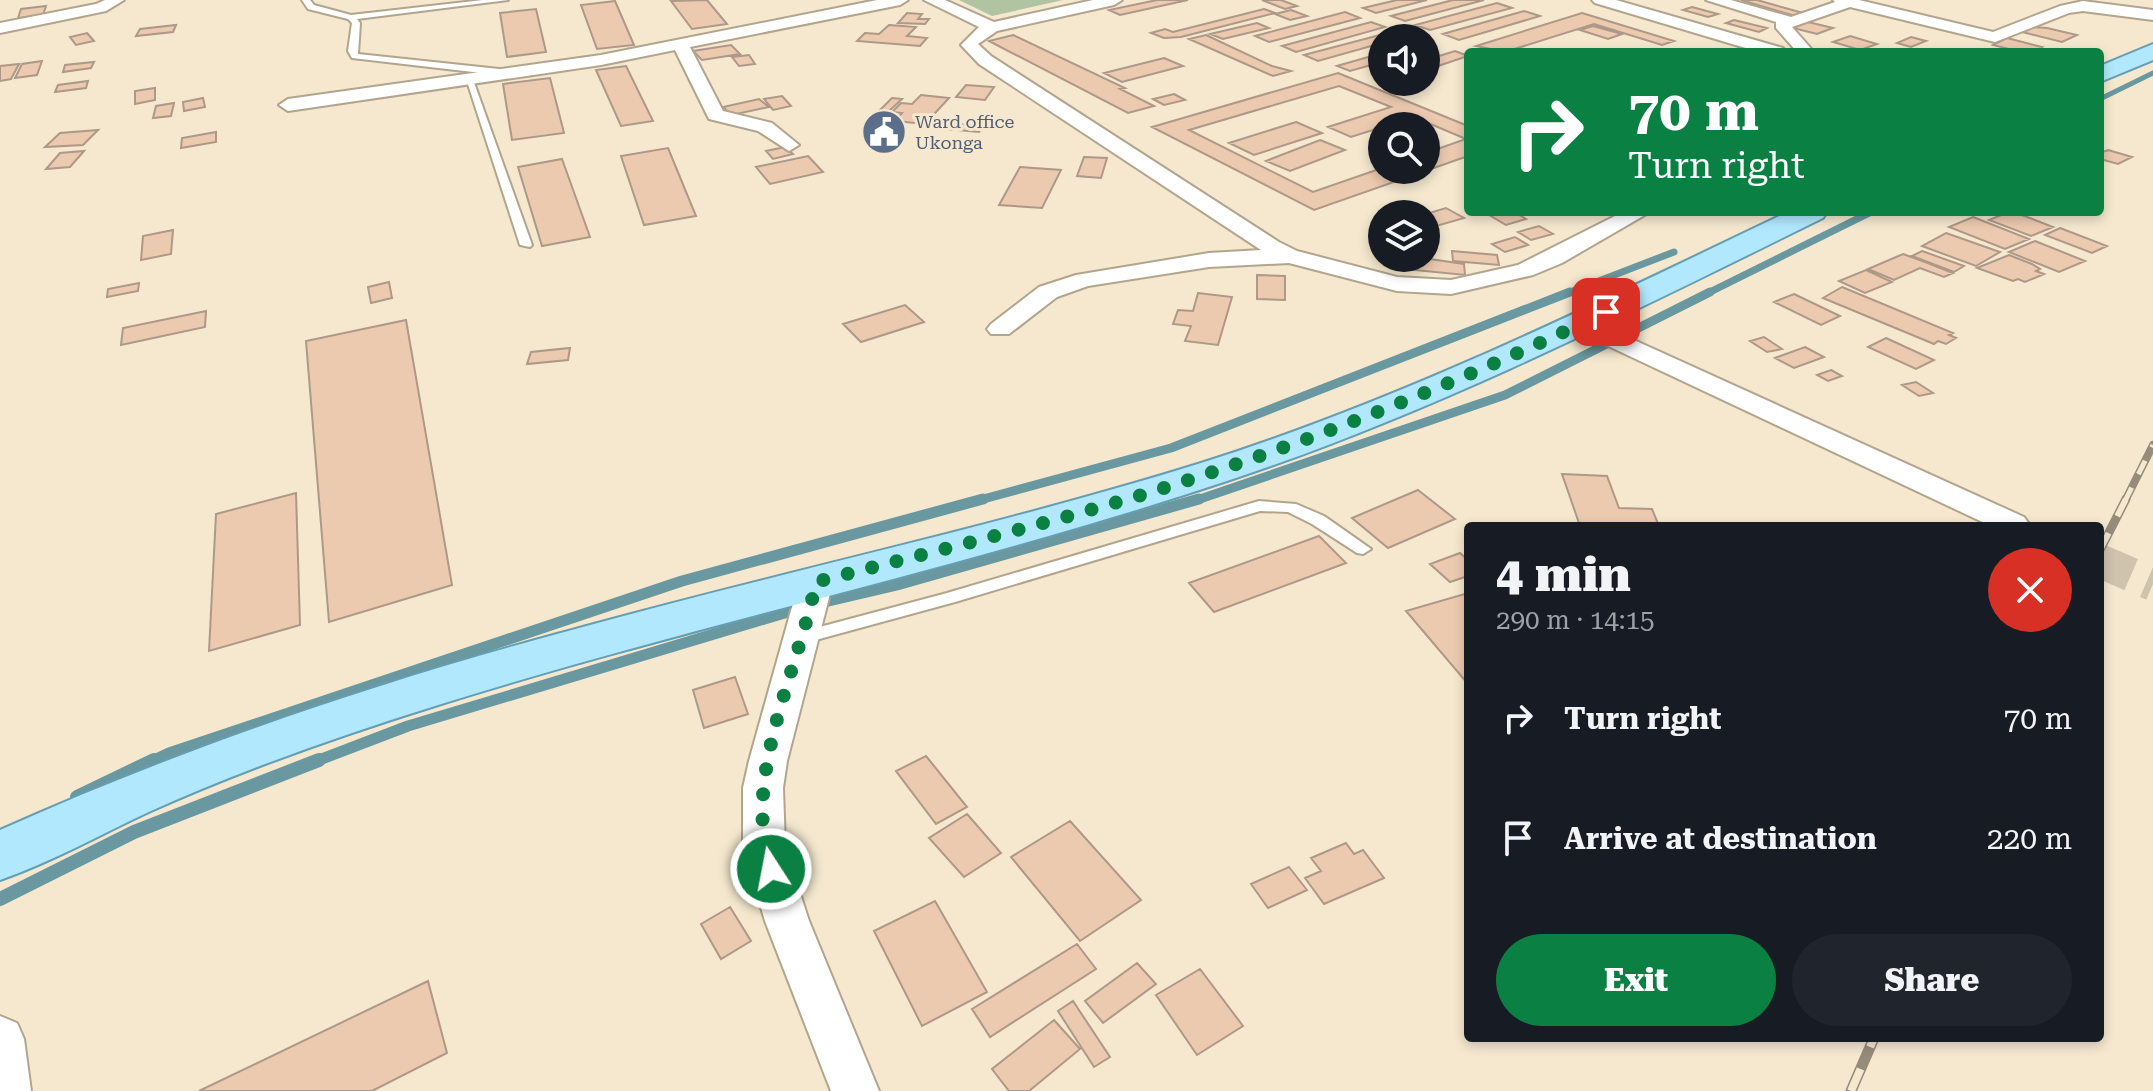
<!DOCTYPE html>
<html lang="en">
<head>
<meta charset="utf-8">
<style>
	body { margin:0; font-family:"Roboto Serif",serif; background:#20242c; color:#f1f3f6; height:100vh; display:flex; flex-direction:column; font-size:30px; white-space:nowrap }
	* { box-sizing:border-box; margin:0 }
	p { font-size:26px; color:#9ea1a6 }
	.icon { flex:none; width:44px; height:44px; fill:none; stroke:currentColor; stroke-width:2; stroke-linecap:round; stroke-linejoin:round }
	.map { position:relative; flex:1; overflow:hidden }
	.details { position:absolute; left:1464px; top:522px; width:640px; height:520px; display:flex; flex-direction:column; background:#171b24; border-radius:8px; box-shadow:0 4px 12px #0003 }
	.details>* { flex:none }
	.banner { position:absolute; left:1464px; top:48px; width:640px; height:168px; border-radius:8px; box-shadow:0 4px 12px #0003; background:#0b8043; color:#fff; overflow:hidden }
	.fabs { position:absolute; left:1368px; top:24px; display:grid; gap:16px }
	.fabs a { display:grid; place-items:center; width:72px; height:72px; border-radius:50%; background:#171b24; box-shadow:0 4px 12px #0003; font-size:40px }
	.pin { position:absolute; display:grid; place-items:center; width:68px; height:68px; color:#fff; margin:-34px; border-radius:16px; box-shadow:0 4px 12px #0006 }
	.me { position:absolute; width:88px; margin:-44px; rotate:349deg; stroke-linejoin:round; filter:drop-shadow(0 0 6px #0008) }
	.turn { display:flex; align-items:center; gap:28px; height:168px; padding:0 32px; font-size:36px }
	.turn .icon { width:104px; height:104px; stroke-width:2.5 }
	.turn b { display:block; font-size:56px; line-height:68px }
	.round { display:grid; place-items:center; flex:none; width:84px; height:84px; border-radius:42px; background:#20242c }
	.head { display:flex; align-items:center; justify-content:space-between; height:136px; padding:0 32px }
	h1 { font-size:48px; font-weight:800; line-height:60px }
	.button { display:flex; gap:16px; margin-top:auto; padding:16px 32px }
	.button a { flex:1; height:92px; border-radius:48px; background:#0b8043; color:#fff; font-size:32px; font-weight:800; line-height:92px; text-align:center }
	.button a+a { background:#20242c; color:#f1f3f6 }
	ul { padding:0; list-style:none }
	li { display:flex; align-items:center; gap:24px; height:120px; padding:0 32px }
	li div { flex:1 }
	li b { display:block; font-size:30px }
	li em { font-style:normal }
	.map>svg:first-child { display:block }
</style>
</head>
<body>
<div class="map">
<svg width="2153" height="1091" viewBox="0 0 2153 1091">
	<rect width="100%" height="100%" fill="#f5e8cf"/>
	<path fill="#b0c4a2" d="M959 0H1063L992 16Z"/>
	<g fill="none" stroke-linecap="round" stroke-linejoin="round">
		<path stroke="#6998a0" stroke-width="5" d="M2100 99 2153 73"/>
		<path stroke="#6998a0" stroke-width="7" d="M1565 294 1674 252
			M1706 294 1871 212"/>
		<path stroke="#6998a0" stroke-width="9" d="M976 501 1171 448 1570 292
			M1194 501 1505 395 1710 292"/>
		<path stroke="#6998a0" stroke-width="11" d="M816 604 897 585 1199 499
			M150 762 169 753 682 581 983 499
			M314 762 408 726 801 608"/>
		<path stroke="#6998a0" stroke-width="14" d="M77 797 154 760
			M0 899 134 832 319 760"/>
	</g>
	<path fill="#eccab0" stroke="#ae9887" stroke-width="2" fill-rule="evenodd" d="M707 0 727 24 692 29 671 1Z
		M1157 0H1188L1120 15 1109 10Z
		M1262 0H1281L1297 6 1285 9Z
		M1397 0H1427L1376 13 1363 8Z
		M1453 0H1484L1405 21 1391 16Z
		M1741 0H1757L1803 13 1795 16Z
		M615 1 634 45 597 49 581 5Z
		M1497 3 1512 8 1430 30 1415 25Z
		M46 6 43 15 18 18 21 9Z
		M1692 7 1718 14 1708 17 1683 10Z
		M536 9 546 52 507 57 500 13Z
		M1264 9 1275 13 1181 37 1164 38 1151 33 1165 29 1173 32Z
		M1291 10 1307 16 1290 20 1275 14Z
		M1524 11 1540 16 1459 40 1443 34Z
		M1345 12 1360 18 1269 42 1255 36Z
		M907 13 922 14 918 19H929L925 24 898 23Z
		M1582 13 1674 41 1662 45 1594 24 1505 52 1476 46Z
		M1734 20 1767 28 1759 32 1726 23Z
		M1371 22 1385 27 1296 52 1282 46Z
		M1808 22 1833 28 1817 34 1793 28Z
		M1257 23 1269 28 1223 39 1210 34Z
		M176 25 173 32 136 36 140 29Z
		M889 25 916 27 907 36 927 38 920 46 857 41 865 33 879 34Z
		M1593 26 1622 34 1608 39 1580 30Z
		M2033 27 2047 28 2077 35 2062 42 2022 32Z
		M1395 31 1409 36 1382 38V43L1318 61 1304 55Z
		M87 33 94 41 76 45 70 37Z
		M1013 35 1125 88 1120 89 1154 106 1128 113 989 41Z
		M1206 35 1272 66 1291 71 1273 76 1189 39Z
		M1850 36 1877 44 1860 50 1833 42Z
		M1911 37 1926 41 1911 47 1897 43Z
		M2007 38 2042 47 2032 52H2021L1993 45Z
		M731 45 740 54 702 60 693 51Z
		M1455 51 1468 56 1426 70V60Z
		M1382 53V62L1350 71 1337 66Z
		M749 55 755 64 739 66 732 57Z
		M1164 58 1183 66 1122 82 1104 73Z
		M42 61 37 75 15 78 22 64Z
		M94 62 91 68 63 72 65 65Z
		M19 64 11 79 0 81V66Z
		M626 66 653 121 621 126 596 70Z
		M1338 73 1468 126V156L1314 210 1152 127ZM1339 86 1391 107 1328 127 1351 137 1414 117 1466 139 1426 153V170L1382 168 1313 192 1189 130Z
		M550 78 564 133 512 140 503 84Z
		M88 81 86 88 55 92 58 85Z
		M966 85 994 87 985 100 956 97Z
		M155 88V100L135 104V91Z
		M1174 94 1185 100 1164 105 1153 99Z
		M921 95 949 98 925 124 894 121 902 113 892 112 901 103 912 104Z
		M782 96 791 106 773 110 764 99Z
		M203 98 205 107 184 111 183 102Z
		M892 98 902 99 888 112 879 111Z
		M759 99 769 107 732 115 723 107Z
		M174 103 171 116 153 118 156 106Z
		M937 122 983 126 979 132 933 128Z
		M1296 122 1322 133 1254 155 1229 143Z
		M98 130 83 145 45 147 60 133Z
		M216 132V142L181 148 182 138Z
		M1320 140 1345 150 1290 171 1266 161Z
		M785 147 793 154 773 159 766 151Z
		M668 148 696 216 644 225 621 156Z
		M2108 150 2132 157 2118 164 2100 159V153Z
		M84 151 70 167 46 169 60 153Z
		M808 156 823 172 770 184 756 167Z
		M1084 157 1107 158 1101 178 1077 176Z
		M562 159 590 237 542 246 518 167Z
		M1020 167 1061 170 1042 208 999 205Z
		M1446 208 1464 218 1433 227 1426 223V214Z
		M1501 212H1514L1526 219 1506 225 1489 215Z
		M2009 212H2014L2053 227 2031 236 1989 220Z
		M1973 217 2029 239 2005 249 1949 227Z
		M1539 226 1553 234 1531 240 1518 232Z
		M2060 228 2107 246 2092 253 2045 235Z
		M173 230 171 254 141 260 143 236Z
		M1946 233 2000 252 1976 266 1922 246Z
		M1515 237 1528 245 1505 252 1492 244Z
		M2035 241 2085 261 2059 272 2009 252Z
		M1452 251 1497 255 1499 265 1453 261Z
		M1922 251 1964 266 1954 272 1912 256Z
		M1903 254 1925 262 1953 273 1944 277 1920 268 1894 280 1868 269Z
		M2009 255 2032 264 2040 269 2036 271 2044 274 2025 282 2018 279 2013 281 1977 268Z
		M1396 258H1423L1464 264 1465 275 1395 268Z
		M1866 270 1892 282 1865 293 1839 281Z
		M1257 275 1285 276V300L1257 299Z
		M389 282 392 298 371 303 368 287Z
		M139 283 138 291 107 297 108 289Z
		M1842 287 1953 333 1949 335 1956 338 1946 344 1938 341 1934 344 1823 298Z
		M1198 293 1232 297 1218 345 1185 341 1191 326 1173 324 1178 310 1193 311Z
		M1794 294 1840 316 1821 325 1774 302Z
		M905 305 924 322 861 342 843 324Z
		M206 311 205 327 121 345 123 328Z
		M406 320 452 585 329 622 306 341Z
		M1764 337 1782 349 1767 352 1750 341Z
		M1886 338 1934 360 1916 369 1868 347Z
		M1805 347 1824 357 1794 368 1775 358Z
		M570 348 568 360 527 364 531 352Z
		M1831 370 1842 376 1828 381 1817 375Z
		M1916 382 1933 393 1919 396 1902 385Z
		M1562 474 1607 476 1619 508 1652 509 1659 526H1580Z
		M1418 490 1455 519 1388 548 1352 518Z
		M296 493 300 625 209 651 216 514Z
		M1319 536 1346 563 1214 612 1189 583Z
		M1460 553 1468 560V576L1450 582 1430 564Z
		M1468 593V684L1406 611Z
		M735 677 748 714 704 728 693 690Z
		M926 756 967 807 936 824 896 771Z
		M967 814 1001 853 964 877 929 838Z
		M1070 821 1141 900 1080 941 1011 857Z
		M1346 843 1354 854 1363 850 1384 878 1324 904 1305 878 1321 871 1311 858Z
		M1289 867 1307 890 1268 908 1251 884Z
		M935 901 987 992 922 1026 874 931Z
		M730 907 751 941 721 959 701 924Z
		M1077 944 1096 969 990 1037 972 1009Z
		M1137 963 1156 984 1103 1023 1085 1001Z
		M1200 969 1243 1026 1197 1055 1156 995Z
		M428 981 447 1053 372 1091H199Z
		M1073 1001 1110 1057 1094 1067 1058 1011Z
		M1054 1020 1080 1049 1029 1091H1009L992 1069Z"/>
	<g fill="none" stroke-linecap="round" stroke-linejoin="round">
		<path stroke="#cfc3ae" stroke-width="34" stroke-dasharray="34 17" stroke-linecap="butt" d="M2100 561 2153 584"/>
		<g stroke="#b2a58e" stroke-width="4">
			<path id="lane" d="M302 0H310L314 5 351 15 483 0H508L357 19 360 23 358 54 499 69 503 72 499 75 352 58 348 51 352 23 348 19 308 9Z
				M465 75 472 77 532 245 530 247 520 245Z
				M1259 501 1296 504 1324 516 1371 549 1363 554 1357 553 1312 524 1288 512 1260 511 955 602 801 644 795 642 792 638 795 634 801 632 947 593Z"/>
		</g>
		<g stroke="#b2a58e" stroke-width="4">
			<path id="street" d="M105 0H124L106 11 0 33V23L96 4Z
				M877 0H908L900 5 690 47 723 111 772 123 799 145 789 151 758 131 709 119 675 50 601 65 288 111 279 105 288 99 601 55Z
				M924 0H945L994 22 1093 0H1122L1114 5 997 31 978 44 991 56 1279 242 1297 251 1397 277 1451 280 1518 265 1623 212H1650L1562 263 1533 275 1451 294 1397 291 1289 263 1209 267 1088 286 1057 297 1009 334H991L987 329 991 324 1039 287 1076 275 1209 253 1261 250 979 64 961 45 979 27Z
				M1592 0H1616L1783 48 1785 52H1759L1595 3Z
				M1706 0H1731L1791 17 1835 2 1833 0H1859L1993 32 2060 6 2083 1 2153 10V20L2083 11 2069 13 1995 42 1850 7 1792 27 1814 52H1797L1776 28V22Z
				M1581 316 2024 517 2029 524 1991 526 1572 329 1568 324 1572 319Z
				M816 571 828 574 833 582 787 761 783 788 785 847 809 921 879 1091H831L765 921 743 847V788L749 761 799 582 804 574Z
				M0 1016 17 1023 24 1039 31 1091H0Z"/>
		</g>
		<g stroke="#659eb3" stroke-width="4">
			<path id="primary" d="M2153 44V60L2100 82V66Z
				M1788 212H1827L1823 218C1630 313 1437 411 1233 479 971 567 699 623 435 706 339 736 242 770 151 811 101 834 52 862 0 880V830C181 749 366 686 557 634 771 574 989 529 1201 463 1404 399 1597 303 1788 212Z"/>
		</g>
		<use href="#lane" fill="#fff" fill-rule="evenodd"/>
		<use href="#street" fill="#fff" fill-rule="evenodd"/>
		<use href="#primary" fill="#b2e8fe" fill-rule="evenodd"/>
		<g stroke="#958c7b" stroke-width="8">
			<path id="rail-far2" d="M2125 501 2153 445"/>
		</g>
		<g stroke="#958c7b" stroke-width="9">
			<path id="rail-far1" d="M2100 550 2126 499"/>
		</g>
		<g stroke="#958c7b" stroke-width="11">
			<path id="rail" d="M1851 1091 1874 1038"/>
		</g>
		<use href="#rail-far2" stroke="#f5e8cf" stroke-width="5" stroke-dasharray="15" stroke-linecap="butt"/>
		<use href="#rail-far1" stroke="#f5e8cf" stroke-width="6" stroke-dasharray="19" stroke-linecap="butt"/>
		<use href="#rail" stroke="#f5e8cf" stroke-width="8" stroke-dasharray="24" stroke-linecap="butt"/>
	</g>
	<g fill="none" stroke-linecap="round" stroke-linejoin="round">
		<path stroke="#0b8043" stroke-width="14" stroke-dasharray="0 25.2" d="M771 869C741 778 798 672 816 582 923 554 1032 528 1138 496 1298 447 1456 384 1606 312"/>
	</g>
	<defs>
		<g id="civic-disc" transform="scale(2.3)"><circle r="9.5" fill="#5c6f8a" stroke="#f5e8cf"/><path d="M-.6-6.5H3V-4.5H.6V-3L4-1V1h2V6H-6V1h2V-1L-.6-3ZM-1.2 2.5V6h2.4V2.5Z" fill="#fff"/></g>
	</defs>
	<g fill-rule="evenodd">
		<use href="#civic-disc" x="884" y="132"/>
	</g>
	<g text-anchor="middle" stroke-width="6" stroke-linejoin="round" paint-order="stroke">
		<g font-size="18" fill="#4e5e75" stroke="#f5e8cf" text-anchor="start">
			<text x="915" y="128">Ward office<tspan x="915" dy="21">Ukonga</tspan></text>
		</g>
	</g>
</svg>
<div class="fabs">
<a><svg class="icon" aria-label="sound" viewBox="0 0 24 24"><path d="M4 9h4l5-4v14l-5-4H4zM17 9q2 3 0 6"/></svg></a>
<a><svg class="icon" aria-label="search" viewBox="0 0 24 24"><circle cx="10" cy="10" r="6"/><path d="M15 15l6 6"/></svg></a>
<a><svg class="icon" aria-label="layers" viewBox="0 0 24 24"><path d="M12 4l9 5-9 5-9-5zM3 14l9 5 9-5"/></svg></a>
</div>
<div class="pin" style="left:1606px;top:312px;background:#d93025"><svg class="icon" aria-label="arrive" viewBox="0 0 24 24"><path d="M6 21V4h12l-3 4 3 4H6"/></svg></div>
<svg class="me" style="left:771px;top:869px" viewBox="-20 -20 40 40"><circle r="17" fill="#0b8043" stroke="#fff" stroke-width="3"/><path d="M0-11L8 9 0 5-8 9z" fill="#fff"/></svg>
<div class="banner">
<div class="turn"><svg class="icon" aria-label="right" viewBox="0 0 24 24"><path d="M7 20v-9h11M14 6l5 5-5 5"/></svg><div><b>70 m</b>Turn right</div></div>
</div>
<section class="details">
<div class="head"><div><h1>4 min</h1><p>290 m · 14:15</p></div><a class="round" style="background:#d93025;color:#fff"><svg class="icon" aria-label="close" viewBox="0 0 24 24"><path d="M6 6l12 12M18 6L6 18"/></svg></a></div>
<ul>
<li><svg class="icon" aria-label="right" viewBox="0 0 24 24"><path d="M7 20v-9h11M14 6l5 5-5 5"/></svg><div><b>Turn right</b></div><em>70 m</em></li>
<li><svg class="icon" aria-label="arrive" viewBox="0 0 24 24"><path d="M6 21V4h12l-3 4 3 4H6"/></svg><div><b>Arrive at destination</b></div><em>220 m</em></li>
</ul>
<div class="button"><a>Exit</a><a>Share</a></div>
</section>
</div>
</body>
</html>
